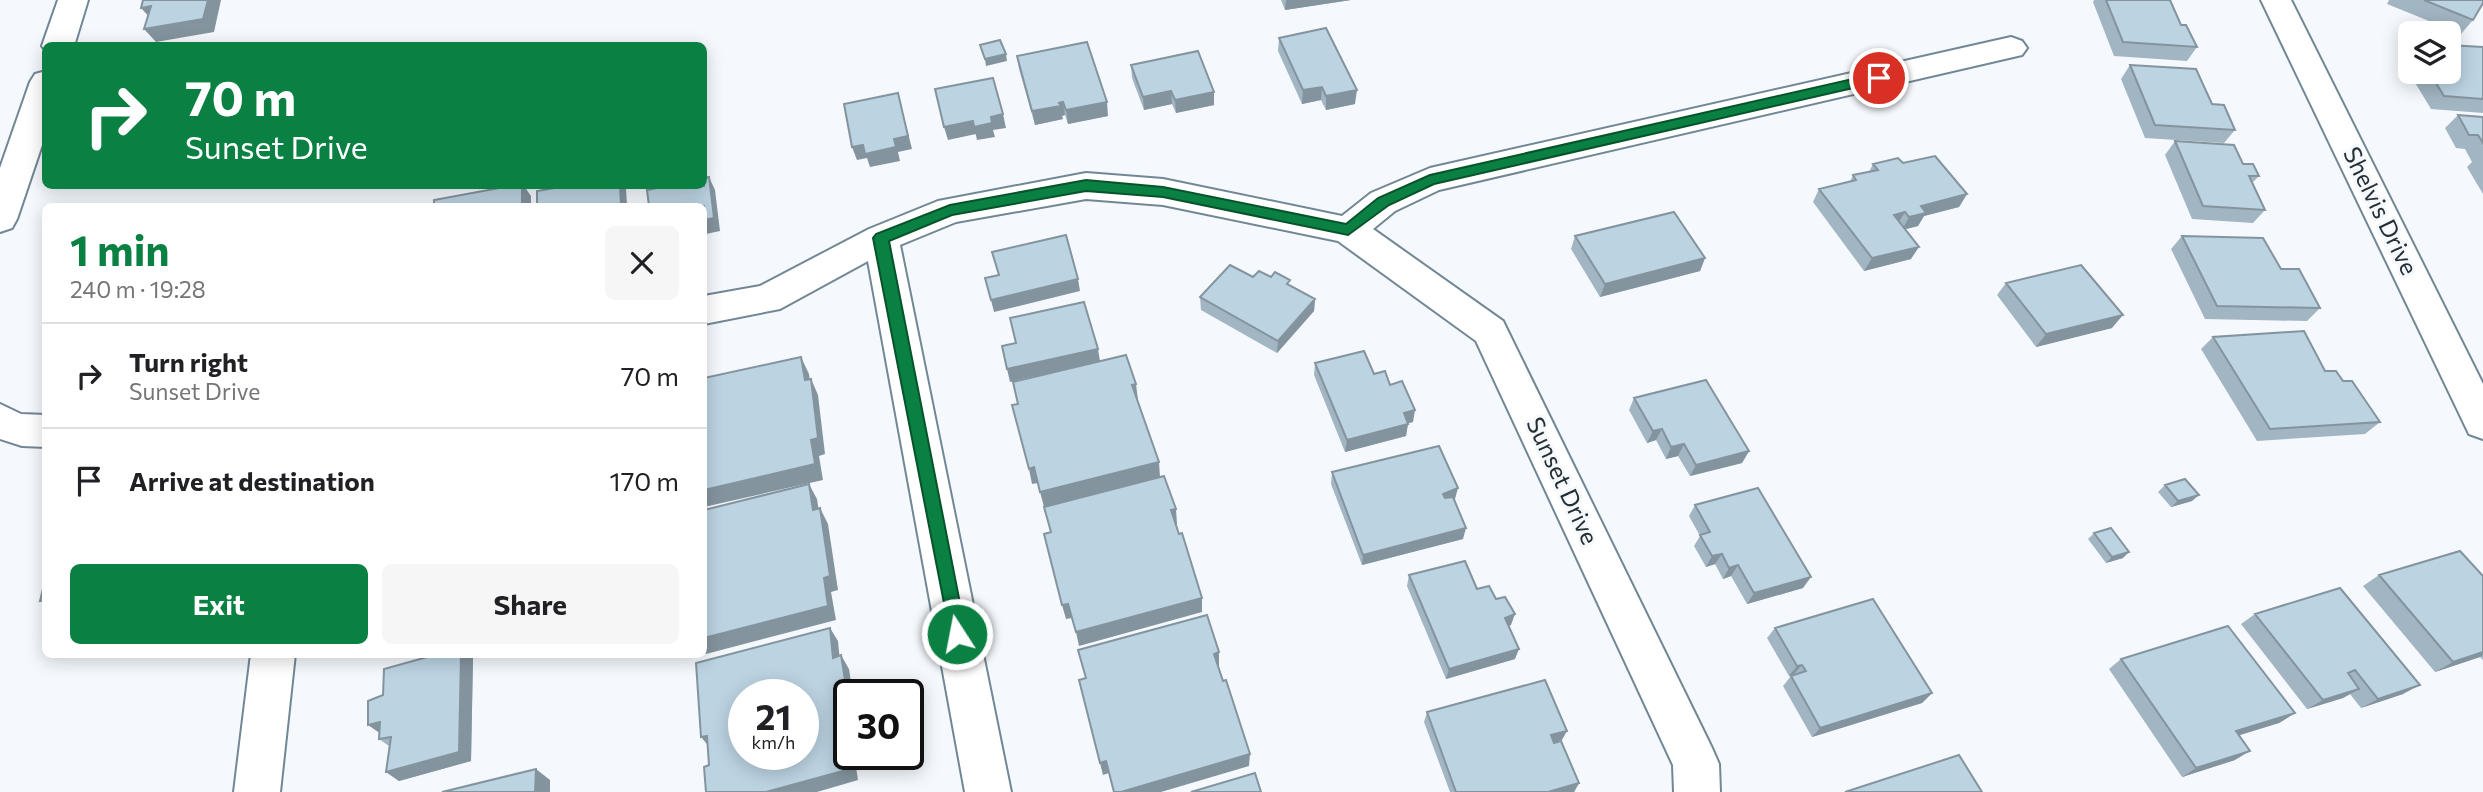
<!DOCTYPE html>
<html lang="en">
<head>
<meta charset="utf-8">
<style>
	body { margin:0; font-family:Commissioner,sans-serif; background:#f6f6f6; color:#202124; height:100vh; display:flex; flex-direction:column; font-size:26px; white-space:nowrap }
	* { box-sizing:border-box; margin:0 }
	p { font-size:23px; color:#757577 }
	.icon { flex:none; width:38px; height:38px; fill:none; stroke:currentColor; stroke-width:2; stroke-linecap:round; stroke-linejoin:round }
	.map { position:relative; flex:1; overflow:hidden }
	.side { position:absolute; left:42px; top:203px; width:665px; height:455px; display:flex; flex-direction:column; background:#fff; border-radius:10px; box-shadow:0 4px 18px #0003 }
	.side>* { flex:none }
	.hud { position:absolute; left:42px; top:42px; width:665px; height:147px; border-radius:10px; box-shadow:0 4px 18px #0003; background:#0b8043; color:#fff; overflow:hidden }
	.buttons { position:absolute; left:2398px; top:21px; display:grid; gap:14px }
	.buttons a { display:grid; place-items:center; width:63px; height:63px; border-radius:10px; background:#fff; box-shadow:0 4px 18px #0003; font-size:35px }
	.speed { position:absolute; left:728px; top:679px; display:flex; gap:14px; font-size:35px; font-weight:700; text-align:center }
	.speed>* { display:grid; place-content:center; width:91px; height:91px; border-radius:50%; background:#fff; box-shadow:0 4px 18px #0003; line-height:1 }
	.speed small { font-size:18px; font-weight:400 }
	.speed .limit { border:4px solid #111; border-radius:10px; background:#fff; color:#111 }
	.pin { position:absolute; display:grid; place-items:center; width:60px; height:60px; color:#fff; margin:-30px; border:4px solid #fff; border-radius:50%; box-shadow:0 2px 7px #0007 }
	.me { position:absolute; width:77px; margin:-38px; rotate:349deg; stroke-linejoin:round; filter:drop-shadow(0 0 5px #0008) }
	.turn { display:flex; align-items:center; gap:24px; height:147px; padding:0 28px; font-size:32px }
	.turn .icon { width:91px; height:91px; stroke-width:2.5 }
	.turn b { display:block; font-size:49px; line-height:60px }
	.round { display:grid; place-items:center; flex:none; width:74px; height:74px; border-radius:10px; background:#f6f6f6 }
	.headline { display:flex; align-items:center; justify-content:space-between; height:119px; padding:0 28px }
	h1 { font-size:42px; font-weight:700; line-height:52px; color:#0b8043 }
	.action { display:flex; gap:14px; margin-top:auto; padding:14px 28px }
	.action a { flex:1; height:80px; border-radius:10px; background:#0b8043; color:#fff; font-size:28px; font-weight:700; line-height:80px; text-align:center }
	.action a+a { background:#f6f6f6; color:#202124 }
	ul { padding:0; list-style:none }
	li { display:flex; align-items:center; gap:21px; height:105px; padding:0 28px; border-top:2px solid #e0e0e0 }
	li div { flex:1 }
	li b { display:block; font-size:26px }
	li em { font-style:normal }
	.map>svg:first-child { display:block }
</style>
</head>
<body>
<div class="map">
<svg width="2483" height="792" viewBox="0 0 2483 792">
	<rect width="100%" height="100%" fill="#f5f9fd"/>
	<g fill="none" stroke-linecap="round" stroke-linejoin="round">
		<g stroke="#728795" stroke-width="4">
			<path id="minor" d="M58 0H88L74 46H46V51L42 46Z
				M2261 0H2291L2483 384V439L2469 434Z
				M2011 37 2022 41 2027 48 2022 55 1439 190 1395 211 1373 229 1503 321 1712 748 1719 764 1720 792H1674L1673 765 1476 341 1338 241 1163 205 1086 199 956 222 900 245 1011 792H965L868 261 780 309 704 324V296L760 286 869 229 938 201 1086 173 1163 179 1342 216 1371 193 1430 168Z
				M46 71V133L17 219 12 228 0 232V168L30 82 35 74Z
				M0 404 21 414 46 415V447L22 446 0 439Z
				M251 654H295L280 792H234Z"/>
		</g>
		<use href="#minor" fill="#fff" fill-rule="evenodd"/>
	</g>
	<path fill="#a2b5c2" d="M1281 0H1351L1285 10Z
		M2094 0H2170L2181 25 2197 47 2187 61 2114 56 2093 2Z
		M2389 0H2483L2473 20 2461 34 2387 4Z
		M1279 38 1355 104 1326 110 1321 100 1302 104 1278 51Z
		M2483 47V113L2431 109 2414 81 2423 72H2448Z
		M1017 56 1108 116 1068 124 1065 115 1062 116 1063 119 1035 125 1019 69Z
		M1131 65 1214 105 1176 113 1172 104 1144 110 1132 78Z
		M2130 65 2212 104 2235 130 2224 143 2145 138 2121 79Z
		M2458 115 2483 117V194L2467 167 2472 162 2465 149 2456 148 2445 128Z
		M2175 141 2243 164 2259 176 2252 183 2265 210 2253 223 2192 219 2165 155Z
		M1903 163 1967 194 1959 207 1924 216 1918 226 1906 229 1911 259 1864 271 1813 202 1819 189 1850 182 1853 175 1869 172 1873 164Z
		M1575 236 1705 258 1700 271 1600 297 1571 249Z
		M2182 236 2281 269 2320 308 2307 321 2205 319 2171 249Z
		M1253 277H1271L1290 285 1315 299 1314 311 1277 353 1201 310 1200 297Z
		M2006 283 2112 328 2036 347 1997 295Z
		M2213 337 2325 371 2343 381 2380 422 2365 434 2257 441 2201 349Z
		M1315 363 1374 374 1390 385 1413 422 1408 423 1406 436 1345 452 1314 375Z
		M1634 398 1749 451 1742 463 1690 476 1678 456 1666 459 1656 440 1647 443 1629 410Z
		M1332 472 1455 499 1463 539 1362 565 1331 484Z
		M2165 485 2192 501 2171 507 2158 492Z
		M1695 505 1803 588 1747 604 1731 576 1723 579 1715 564 1706 567 1694 546 1700 536 1689 516Z
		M2094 533 2123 558 2106 563 2088 539Z
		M1409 575 1477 589 1511 625 1509 626 1515 659 1446 679 1407 586Z
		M2379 575 2483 576V660L2480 657 2435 672 2363 586Z
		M2255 614 2403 694 2361 708 2350 694 2343 698 2307 709 2241 624Z
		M1775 628 1932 693 1922 703 1812 737 1783 686 1791 676 1794 675 1789 676 1767 638Z
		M473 658 471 761 399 781 386 772 389 746 379 739Z
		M2121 659 2295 713 2279 723 2238 735 2235 760 2182 777 2109 669Z
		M1427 712 1562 740 1554 742 1579 783 1574 792H1450L1424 722Z"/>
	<path fill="#84949e" d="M208 0H221L214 32 156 42 144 29Z
		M1286 0H1351L1285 10Z
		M151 6 153 21 141 8Z
		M1006 54 1007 61 986 66 985 59Z
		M1322 87 1321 100 1302 104 1303 90Z
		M1357 90 1355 104 1326 110V96Z
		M1171 91 1172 104 1144 110 1143 97Z
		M1214 92V105L1176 113 1175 100Z
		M898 93 912 149 898 152 900 161 870 167 867 158 857 160 852 147 894 139Z
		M1063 102 1065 115 1062 116 1063 119 1035 125 1032 111Z
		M1107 102 1108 116 1068 124 1066 110Z
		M1003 114 1006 128 993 130 995 137 977 140 974 127 991 117Z
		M973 121 976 134 948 140 944 127Z
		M709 177 715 190 720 231 706 234 707 241H704V220Z
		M522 186H524L531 196V206H522Z
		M620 186H625L626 188 627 206H621Z
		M1967 194 1959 207 1924 216 1918 226 1902 230 1909 217 1921 206Z
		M1905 212 1897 225 1894 215Z
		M1919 247 1911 259 1864 271 1872 258Z
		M1705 258 1700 271 1600 297 1605 284Z
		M1078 279 1080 291 994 312 991 300Z
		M1315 299 1314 311 1277 353 1278 341Z
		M2123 315 2112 328 2036 347 2046 334Z
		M1098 349 1100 361 1010 382 1007 369Z
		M801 357 809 374 812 397 805 380Z
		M811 379 818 395 825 454 819 456 823 480 704 507V490L811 440Z
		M1136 384 1138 400 1133 401 1132 385Z
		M1415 410 1413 422 1402 425 1404 413Z
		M1408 424 1406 436 1345 452 1347 440Z
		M1662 429 1656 440 1647 443 1653 431Z
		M1684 444 1678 456 1666 459 1671 447Z
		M1749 451 1742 463 1690 476 1696 465Z
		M1159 462 1160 477 1044 507 1040 492Z
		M1034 467 1038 483 1032 484 1029 469Z
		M809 484 817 499 821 525 813 510Z
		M1458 488 1455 499 1440 505 1443 494Z
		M2199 495 2192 501 2171 507 2178 501Z
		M820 508 828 524 838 590 831 592 836 620 706 654 704 651V638L824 578Z
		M1176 509 1177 524 1172 525 1171 510Z
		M1466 528 1463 539 1362 565 1363 555Z
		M2129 552 2123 558 2106 563 2112 557Z
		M1722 554 1715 564 1706 567 1712 556Z
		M1738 565 1731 576 1723 579 1729 568Z
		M1811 577 1803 588 1747 604 1754 593Z
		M1202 598V612L1079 646 1076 632Z
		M1068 604 1072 618 1066 619 1062 605Z
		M1515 614 1511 625 1501 628 1505 618Z
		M830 628 838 641 841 671 833 658Z
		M1519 649 1515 659 1446 679 1449 669Z
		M1219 652V666L1215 667 1214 654Z
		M2483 652V655L2480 657 2435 672 2453 662Z
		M461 654H469L473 658 471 761 399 781 386 772Z
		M841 655 849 669 853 695H849V705Z
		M1802 665 1794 674 1789 676 1797 666Z
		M2420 685 2403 694 2361 708 2378 699Z
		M2359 689 2343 698 2307 709 2323 700Z
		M1932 693 1922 703 1812 737 1820 728Z
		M2295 713 2279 723 2221 741 2236 731Z
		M380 722 381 734 368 725Z
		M1567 731 1562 740 1547 745 1551 735Z
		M849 734V754H854L858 780 817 792H766L846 735Z
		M707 736 711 749 701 737Z
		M2250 751 2235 760 2182 777 2196 768Z
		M1250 754 1249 766 1161 792H1121Z
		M1106 761 1109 773 1103 775 1100 763Z
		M536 769 550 780V792H535Z
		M1579 783 1574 792H1548Z"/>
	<path fill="#bcd3e2" stroke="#84949e" stroke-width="2" fill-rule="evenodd" d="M143 0H208L203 19 144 29 151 6 141 8Z
		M2106 0H2170L2181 25H2186L2197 47 2123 42Z
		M2424 0H2483V3L2473 20Z
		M1326 28 1357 90 1326 96 1322 87 1303 90 1279 38Z
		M1000 40 1006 54 985 59 980 45Z
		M1087 42 1107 102 1066 110 1063 102 1059 103 1061 106 1032 111 1017 56Z
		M2448 45 2483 47V99L2444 96 2429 72H2448Z
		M1198 51 1214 92 1175 100 1171 91 1143 97 1131 65Z
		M2130 65 2196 69 2212 104 2224 105 2235 130 2155 125Z
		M993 78 1003 114 991 117 992 123 974 127 973 121 944 127 935 89Z
		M898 93 908 136 894 139 896 147 865 154 863 145 852 147 844 104Z
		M2458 115 2483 117V143L2478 135H2469Z
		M2175 141 2234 145 2243 164H2253L2259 176H2249L2265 210 2203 206Z
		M1935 156 1967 194 1921 206 1926 213 1909 217 1905 212 1894 215 1919 247 1872 258 1819 189 1856 180 1853 175 1878 170 1873 164 1898 158 1903 163Z
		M709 177 714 218 704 220V206H649L647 190 667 186H704V178Z
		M510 186H522V206H434V200Z
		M566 186H620L621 206H537V191Z
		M1674 212 1705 258 1605 284 1575 236Z
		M1066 235 1078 279 991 300 985 278 999 275 992 252Z
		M2182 236 2263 238 2281 269H2299L2320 308 2217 306Z
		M1230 265 1253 277 1259 271 1271 277 1275 272 1290 280 1287 284 1315 299 1278 341 1200 297Z
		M2081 265 2123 315 2046 334 2006 283Z
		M1084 302 1098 349 1007 369 1002 346 1016 343 1010 318Z
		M2304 331 2325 371H2336L2343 381H2352L2380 422 2270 429 2213 337Z
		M1364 351 1374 374 1385 371 1390 385 1402 381 1415 410 1404 413 1408 424 1347 440 1315 363Z
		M1126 355 1136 384 1132 385 1159 462 1040 492 1034 467 1029 469 1012 405 1018 404 1013 382Z
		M801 357 805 380 811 379 818 438 811 440 815 464 704 490V378Z
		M1706 380 1749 451 1696 465 1684 444 1671 447 1662 429 1653 431 1634 398Z
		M1439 446 1458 488 1443 494 1445 498 1453 497 1466 528 1363 555 1332 472Z
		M1164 476 1176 509 1171 510 1179 534 1182 533 1202 598 1076 632 1068 604 1062 605 1044 534 1051 532 1044 507Z
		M2185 479 2199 495 2178 501 2165 485Z
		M809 484 813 510 820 508 830 576 824 578 828 606 704 638V510Z
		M1758 488 1811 577 1754 593 1738 565 1729 568 1722 554 1712 556 1700 535 1710 532 1695 505Z
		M2111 528 2129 552 2112 557 2094 533Z
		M2460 551 2483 576V652L2453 662 2379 575Z
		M1465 561 1477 589 1489 586 1496 599 1505 597 1515 614 1505 618 1519 649 1449 669 1409 575Z
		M46 577V600L40 601Z
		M2340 588 2420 685 2378 699 2355 670 2348 673 2359 689 2323 700 2255 614Z
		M1873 599 1932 693 1820 728 1791 676 1806 671 1802 665 1797 666 1775 628Z
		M1207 615 1219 652 1214 654 1223 681 1226 680 1250 754 1121 792H1114L1106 761 1100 763 1079 680 1086 678 1078 650Z
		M2228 626 2295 713 2236 731 2250 751 2196 768 2121 659Z
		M830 628 833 658 841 655 849 705V734L846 735 850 769 766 792H706L704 767 709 765 707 736 701 737 696 663ZM744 695H803V754H744Z
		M438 654H461L459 752 386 772 391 737 379 739 380 722 368 725V701L383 695 384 669Z
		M1545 680 1567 731 1551 735 1554 743 1561 741 1579 783 1548 792H1456L1427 712Z
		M1959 755 1982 792H1845Z
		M536 769 535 792H442Z
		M1255 773 1261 792H1191Z"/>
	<path fill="#0b8043" stroke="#07532c" stroke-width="2" d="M1879 73 1884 75V81L1434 184 1389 205 1348 235 1163 197 1086 191 952 215 889 241 966 634 963 639 957 642 951 639 873 238 876 234 950 205 1086 180 1163 187 1346 224 1378 198 1430 175Z"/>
	<g text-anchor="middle" stroke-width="6" stroke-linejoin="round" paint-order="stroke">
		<g font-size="24" fill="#252e33" stroke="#f5f9fd">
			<text transform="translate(2380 211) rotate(64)" y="8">Shelvis Drive</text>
			<text transform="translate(1562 481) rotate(65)" y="8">Sunset Drive</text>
		</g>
	</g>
</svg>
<div class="buttons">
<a><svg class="icon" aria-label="layers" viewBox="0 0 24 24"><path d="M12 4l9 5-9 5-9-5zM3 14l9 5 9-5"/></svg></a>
</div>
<div class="speed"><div>21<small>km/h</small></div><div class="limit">30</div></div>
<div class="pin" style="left:1879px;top:78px;background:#d93025"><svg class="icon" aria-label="arrive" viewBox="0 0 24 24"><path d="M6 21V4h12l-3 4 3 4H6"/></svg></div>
<svg class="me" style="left:957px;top:634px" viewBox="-20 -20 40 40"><circle r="17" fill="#0b8043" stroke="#fff" stroke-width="3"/><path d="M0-11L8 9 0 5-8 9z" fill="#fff"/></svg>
<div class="hud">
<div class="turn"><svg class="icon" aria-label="right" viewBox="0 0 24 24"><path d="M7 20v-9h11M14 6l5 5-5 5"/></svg><div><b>70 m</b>Sunset Drive</div></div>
</div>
<section class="side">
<div class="headline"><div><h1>1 min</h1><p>240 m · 19:28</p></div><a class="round"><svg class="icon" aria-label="close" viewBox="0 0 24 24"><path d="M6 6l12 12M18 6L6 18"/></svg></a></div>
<ul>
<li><svg class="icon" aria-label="right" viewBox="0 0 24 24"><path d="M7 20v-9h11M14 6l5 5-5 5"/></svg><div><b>Turn right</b><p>Sunset Drive</p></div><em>70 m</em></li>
<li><svg class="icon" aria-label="arrive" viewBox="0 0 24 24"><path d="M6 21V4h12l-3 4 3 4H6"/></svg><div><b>Arrive at destination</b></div><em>170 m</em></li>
</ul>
<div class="action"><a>Exit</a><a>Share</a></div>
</section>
</div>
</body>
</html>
